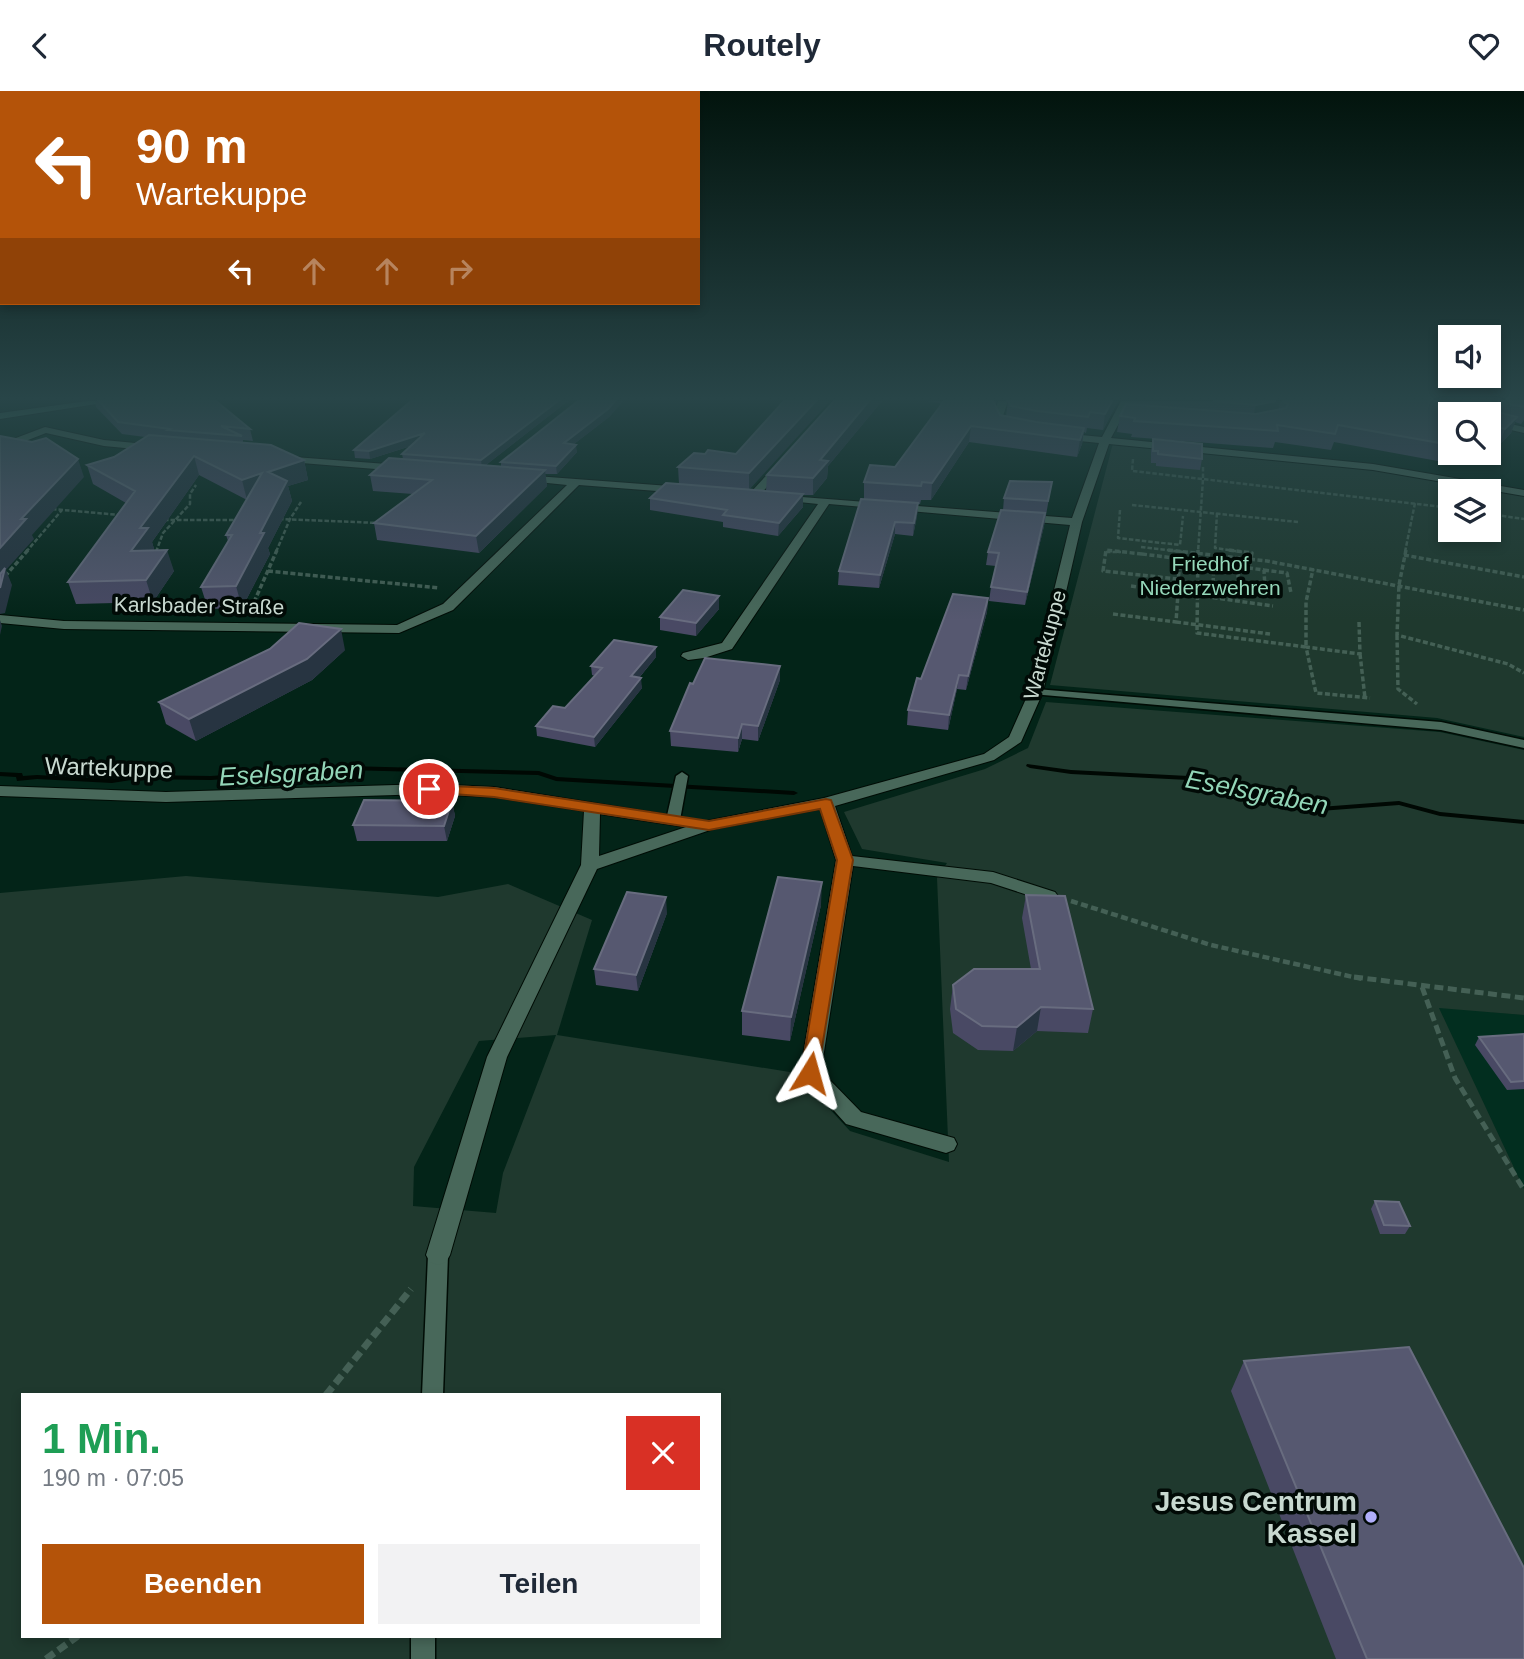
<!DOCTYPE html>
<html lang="de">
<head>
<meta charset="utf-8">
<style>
	body { margin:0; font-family:Arial,sans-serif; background:#f2f2f3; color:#1f2937; height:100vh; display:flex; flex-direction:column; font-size:26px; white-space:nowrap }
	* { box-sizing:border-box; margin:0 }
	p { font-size:23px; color:#747a83 }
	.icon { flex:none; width:38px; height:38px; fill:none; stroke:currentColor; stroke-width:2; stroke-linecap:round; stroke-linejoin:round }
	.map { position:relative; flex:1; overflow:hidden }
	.drawer { position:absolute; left:21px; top:1302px; width:700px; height:245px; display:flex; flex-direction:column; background:#fff; border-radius:0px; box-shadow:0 4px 10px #0003 }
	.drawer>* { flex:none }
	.guide { position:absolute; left:0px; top:0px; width:700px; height:214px; box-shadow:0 4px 10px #0003; background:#b45309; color:#fff; overflow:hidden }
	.fabs { position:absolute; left:1438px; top:234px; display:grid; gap:14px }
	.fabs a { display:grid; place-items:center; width:63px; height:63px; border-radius:0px; background:#fff; box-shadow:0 4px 10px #0003; font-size:35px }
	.pin { position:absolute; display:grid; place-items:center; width:60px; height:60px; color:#fff; margin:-30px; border:4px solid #fff; border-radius:50%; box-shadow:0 2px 7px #0007 }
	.me { position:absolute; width:77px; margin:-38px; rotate:8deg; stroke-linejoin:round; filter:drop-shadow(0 0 5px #0008) }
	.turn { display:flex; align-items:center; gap:24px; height:147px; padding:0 21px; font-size:32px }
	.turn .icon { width:91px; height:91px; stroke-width:2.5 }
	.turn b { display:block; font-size:49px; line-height:60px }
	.lanes { display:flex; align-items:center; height:66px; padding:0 21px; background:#0003; justify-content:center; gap:35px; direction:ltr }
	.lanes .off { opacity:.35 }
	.round { display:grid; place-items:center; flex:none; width:74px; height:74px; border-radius:0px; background:#f2f2f3 }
	.head { display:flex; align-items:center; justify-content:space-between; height:119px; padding:0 21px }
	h1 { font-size:42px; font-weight:600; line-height:52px; color:#1e9e55 }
	.primary-button { display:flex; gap:14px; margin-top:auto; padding:14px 21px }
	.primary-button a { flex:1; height:80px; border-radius:0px; background:#b45309; color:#fff; font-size:28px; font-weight:600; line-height:80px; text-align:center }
	.primary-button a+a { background:#f2f2f3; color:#1f2937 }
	header { display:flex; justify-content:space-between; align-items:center; height:91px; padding:0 21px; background:#fff; font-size:32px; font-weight:600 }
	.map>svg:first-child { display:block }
</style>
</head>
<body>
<header><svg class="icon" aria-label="back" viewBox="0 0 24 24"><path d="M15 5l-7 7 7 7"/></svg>Routely<svg class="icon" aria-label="heart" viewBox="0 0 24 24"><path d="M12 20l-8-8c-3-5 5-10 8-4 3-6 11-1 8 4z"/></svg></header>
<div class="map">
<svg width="1524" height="1568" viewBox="0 0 1524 1568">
	<rect width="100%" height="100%" fill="#032418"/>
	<path fill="#022e1f" d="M1438 916 1524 924V1098L1522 1095Z"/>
	<path fill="#1f392e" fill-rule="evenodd" d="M1113 352 1378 380 1524 405V646L1437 627 1050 594ZM1451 401H1489V439H1451Z
		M1046 611 1440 641 1524 659V924L1439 917 1524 1098V1568H0V802L186 785 438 806 508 793 592 829 557 944 796 982 850 1040 949 1071 937 787 947 772 862 758 844 721 985 678 1028 657ZM556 944 503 1082 496 1122 413 1115 414 1076 479 950ZM23 1304H719V1545H23Z"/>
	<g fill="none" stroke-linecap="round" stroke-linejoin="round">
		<path fill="#000803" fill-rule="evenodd" d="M1027 673 1071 679 1208 686 1320 716 1399 710 1440 721 1524 729V733L1440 725 1399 714 1320 720 1208 690 1071 683 1030 677 1026 675Z
			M346 675 539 680 557 686 794 700 798 702 794 704 556 690 538 684 346 679 211 689 137 688 112 692 37 688 17 690 16 686 0 685V681L19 682H22L23 685 37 684 112 688 137 684 211 685Z"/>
		<g stroke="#000c05" stroke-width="3">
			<path id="service" d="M1500 310H1512L1497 317 1490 326 1483 324 1491 313Z
				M1036 598 1441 631 1524 649V657L1441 639 1032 603 1030 601Z
				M682 681 688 685 680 729 673 733 666 729 676 685Z
				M438 1156 445 1158 448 1164 443 1304H422L428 1164 431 1158Z
				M411 1545H435V1568H411Z"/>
		</g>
		<g stroke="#000c05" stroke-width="2">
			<path id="minor" d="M998 310H1008L1003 325 1007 333 1015 335V339L998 335 993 325Z
				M1121 310H1131L1111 347 1373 373 1524 399V405L1373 379 1109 353 1082 431 1043 601 1021 651 994 669 835 715 852 765 993 781 1055 801 1058 805 1049 811 991 792 853 775 821 980 861 1021 954 1047 957 1053 954 1059 946 1062 846 1033 800 982 836 769 820 718 713 738 597 778 507 966 450 1164 446 1171 438 1174 430 1171 426 1164 487 966 581 774 584 720 494 706 429 703 166 711 0 705V695L166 701 429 693 494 696 706 730 824 707 984 663 1009 646 1029 601 1070 434 829 413 732 558 704 567 688 569 681 565 683 562 722 552 818 413 780 409 776 408V404L1072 427 1099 352 1060 348 1055 345 1060 342 1102 346ZM600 723 686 736 599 765Z
				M1489 328 1524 336V342L1489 334Z
				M45 336 104 349 156 354 161 357 156 360 104 355 46 342 0 360V353Z
				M281 365 400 374 405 377 400 380 277 370V366Z
				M777 373 786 375 758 406H750V402Z
				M522 384 683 396 689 399 683 402 579 394 453 519 399 542 64 538 0 532V524L64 530 397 534 443 513 567 394 518 389V385Z"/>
		</g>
		<g stroke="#000c05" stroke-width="2">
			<path id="secondary" d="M87 310H116L0 328V322Z"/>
		</g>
		<path stroke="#446055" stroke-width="2.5" stroke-dasharray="4.5 2" stroke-linecap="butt" d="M1133 368 1132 380 1203 388 1198 461
			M1203 376V388L1451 417
			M1132 414 1298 431
			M52 418 120 424
			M1120 419 1118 447 1180 454 1183 425
			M1217 422 1215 457 1242 461
			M1489 423 1524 428
			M279 428 379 432
			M164 429H239
			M1141 456 1183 461
			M26 461 62 419
			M156 461 163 442 190 413V403L196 394
			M276 461 290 428 301 411
			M1106 461H1121
			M1405 461 1415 412"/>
		<path stroke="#446055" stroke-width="3.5" stroke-dasharray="5 2.5" stroke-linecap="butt" d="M1168 459 1267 470 1524 519
			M1198 459 1197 542 1306 556V511L1313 478
			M1229 459 1252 462 1249 477 1264 479 1265 497
			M1406 459 1399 494 1397 544 1508 573 1524 582
			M156 462V459
			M1142 463 1106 459 1103 480 1178 488 1181 468
			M1142 463 1214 472
			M1404 464 1524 486
			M1264 479 1287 482 1291 502
			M268 480 439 497
			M0 491 28 459
			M1213 492 1214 472 1239 476
			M1237 494 1239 476 1249 477
			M1131 495 1273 515
			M251 518 277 459
			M1113 523 1176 531 1178 502
			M1176 531 1270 543
			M1359 531 1360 563 1306 556 1316 602 1370 607
			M1397 544 1398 598 1417 613
			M1360 563 1365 607"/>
		<path stroke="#446055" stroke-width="4.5" stroke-dasharray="7 3.5" stroke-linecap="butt" d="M1071 810 1211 854 1362 888"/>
		<path stroke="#446055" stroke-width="5" stroke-dasharray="9 4.5" stroke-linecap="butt" d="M1354 886 1524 907
			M1422 896 1455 987 1524 1099"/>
		<path stroke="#446055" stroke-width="7" stroke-dasharray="10 5" stroke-linecap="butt" d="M326 1304 411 1198
			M46 1568 78 1545"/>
		<use href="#service" fill="#48685a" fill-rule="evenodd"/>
		<use href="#minor" fill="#48685a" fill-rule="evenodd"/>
		<use href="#secondary" fill="#477e68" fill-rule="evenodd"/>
	</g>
	<path fill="#494964" d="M95 310H216L250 338 253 350 243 349V352L304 369 308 389 288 395 292 410 268 457 270 463 242 517 208 518 201 496 228 450 226 444 247 409 199 384 152 451 154 458 153 459 174 480 153 511 76 513 68 491 126 412 93 393 87 374 114 366 145 346 122 343 96 316Z
		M411 310H568L486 374 501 376V371L578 310H623L609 326 574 353 577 361 557 383H545L547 395 479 462 377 449 374 432 413 403 373 400 370 384 403 368 402 363 411 355 370 368 355 367 354 359Z
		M784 310 749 399 766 400 767 384 834 310H882L828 375 827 387 813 404H803V416L778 445 723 436V431L650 419V407L679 393 678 376 705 363H736Z
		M927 310H997L995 314 1000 324 1006 325 1008 310H1118L1103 339 1087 337 1086 342 1084 341 1082 353 1077 366 969 351 931 409H921L920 413H918L917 425 913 445 895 443 879 497 838 494 839 480 864 408V391L895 376 940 316V312Z
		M1130 310H1490L1493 320H1495L1499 310H1524V329L1521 333 1515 331 1511 342 1499 354 1489 352V324H1451V362H1478L1474 369 1458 366 1454 373 1334 351 1331 359 1275 351 1273 357 1131 346 1132 343 1117 341 1120 325 1130 314Z
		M1153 348 1202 368 1200 379 1156 375V372H1151V360Z
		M1052 391 1044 435 1025 514 989 510 991 496 996 475 986 474 988 461 1003 419 1004 407Z
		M719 505V518L696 545 660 539V526Z
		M988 507 987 521 966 599 957 598 948 639 907 634 908 619 921 588Z
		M345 559 312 589 196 650 166 633 159 611Z
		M656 566 639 587 642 597 595 656 537 645 536 635 565 617 595 585 592 584 591 575Z
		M780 589 758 650 742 648 738 661 671 655 670 640 693 593Z
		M452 710 455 725 447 750H357L353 734Z
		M1026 804 1093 918 1088 942 1037 940 1013 960 978 959 953 942 950 918 953 894 1031 878 1022 827Z
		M821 814 790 950 742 944V920Z
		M667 822 638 900 596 894 594 878Z
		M1524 943V998L1507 999 1475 954 1479 946Z
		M1375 1110 1410 1135 1405 1143H1380L1371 1118Z
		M1244 1270 1524 1568H1336L1231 1300Z"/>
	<path fill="#273441" d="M558 310H568L482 377 481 369Z
		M615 310H623L609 326 565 360 564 352Z
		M816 310H830L749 399V382Z
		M869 310H882L828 375 827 387 813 404V387L820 369Z
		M1112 310H1118L1103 339 1105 323Z
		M1276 310H1280L1277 325 1252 329 1256 314Z
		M1517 326 1511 342 1499 354 1505 338Z
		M971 335 969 351 931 409 932 392Z
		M1084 337 1082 353 1077 366 1080 349Z
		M425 342 426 350 370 368 369 360Z
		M576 354 577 361 557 383 556 375Z
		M194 365 199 384 152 451 154 458 138 481 131 460 140 437Z
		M78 368 84 386 32 444 34 448 6 479 12 494 5 522 0 523V457L21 428Z
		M304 369 308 389 288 395 292 410 268 457 270 463 242 517 236 495 260 442 268 381Z
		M545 379 547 395 479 462 476 445Z
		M262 382 247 409 242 389Z
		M803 403V416L778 445 779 432Z
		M918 412 917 425 913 445 914 432Z
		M1045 422 1044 435 1025 514 1027 501Z
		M895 431V443L879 497 880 484Z
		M167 459 174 480 153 511 146 489Z
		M719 505V518L696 545V532Z
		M988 507 987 521 966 599 968 585Z
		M0 529 2 535 0 544Z
		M341 538 345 559 312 589 196 650 189 628Z
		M656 556V566L632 595 631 585Z
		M780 575V589L758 650V635Z
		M959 584 957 598 948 639 949 624Z
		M641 587 642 597 595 656 594 646Z
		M742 633V648L738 661V647Z
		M452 710 455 725 447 750 444 735Z
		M822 791 821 814 790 950 791 926Z
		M666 806 667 822 638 900 636 884Z
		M1041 916 1037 940 1013 960 1017 936Z"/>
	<path fill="#565870" stroke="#686c7f" stroke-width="2" d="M99 310H216L250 338 221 335 242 345 168 339 170 338 118 331Z
		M411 310H558L481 369 402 363 425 342 369 360 354 359Z
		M578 310H615L608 318 564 352 576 354 556 375 501 371Z
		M784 310H816L749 382 678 376 694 362 705 363 708 359 736 363Z
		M834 310H869L820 369 828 370 813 387 767 384Z
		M944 310H993L1000 324 1036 331 1084 337 1080 349 971 335 932 392 922 391 921 395 864 391 870 374 895 376Z
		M1008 310H1112L1105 323 1090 321 1088 326 1037 320 1011 315Z
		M1213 310H1276L1256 314Z
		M1282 310H1442L1456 314 1464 310H1489L1492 312 1493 320 1517 326 1505 338 1491 335 1489 337V324H1451V354L1338 334 1335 343 1277 334 1278 340 1134 330 1135 327 1120 325 1126 313 1256 323 1286 317 1288 313Z
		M1524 310V316L1499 311V310Z
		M149 344 271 354 304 369 268 381 287 390 260 442H264L236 495 201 496 232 444H226L262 382 242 389 194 365 140 437H148L131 460 167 459 146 489 68 491 135 400 87 374 114 366Z
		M0 345 32 351 46 347 78 368 21 428H26L0 457Z
		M1153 348 1202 353V368L1158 363V360H1153Z
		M389 367 545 379 476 445 374 432 432 389 370 384Z
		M1010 390 1052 391 1048 410 1004 407Z
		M666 392 803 403 779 432 723 424 727 419 650 407Z
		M861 408 918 412 914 432 895 431 880 484 839 480Z
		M1001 419 1045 422 1027 501 991 496 999 462 988 461Z
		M5 477 0 497V483Z
		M683 499 719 505 696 532 660 526Z
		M953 503 988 507 968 585 959 584 949 624 908 619 917 587 921 588Z
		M299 532 341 538 307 568 189 628 159 611 270 558Z
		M614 549 656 556 631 585 641 587 594 646 536 635 553 615 565 617 602 577 591 575Z
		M705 567 780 575 758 635 742 633 738 647 670 640 690 592 693 593Z
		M364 709 452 710 444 735 353 734Z
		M778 786 822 791 791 926 742 920Z
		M627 801 666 806 636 884 594 878Z
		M1026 804 1065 805 1093 918 1041 916 1017 936 982 935 956 918 953 894 974 878H1040Z
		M1524 943V990L1511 991 1479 946Z
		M1375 1110 1399 1111 1410 1135 1384 1134Z
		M1409 1256 1524 1477V1568H1367L1244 1270Z"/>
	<linearGradient id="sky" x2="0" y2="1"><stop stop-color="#02140d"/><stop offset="0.58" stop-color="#284548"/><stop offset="1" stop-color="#284548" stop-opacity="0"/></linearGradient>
	<rect width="1524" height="530" fill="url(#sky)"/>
	<path fill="#b45309" stroke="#753606" stroke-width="2" d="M429 694 494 697 709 730 826 708 831 709 853 769 817 987H803L801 982 837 769 820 718 709 739 494 706 424 701 422 698Z"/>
	<circle fill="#b0aefa" stroke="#010a06" stroke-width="2.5" cx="1371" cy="1426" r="7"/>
	<g text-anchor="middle" stroke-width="7" stroke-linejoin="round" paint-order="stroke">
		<g font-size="21" fill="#95d8ba" stroke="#010a06">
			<text x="1210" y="480">Friedhof<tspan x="1210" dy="24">Niederzwehren</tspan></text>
		</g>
		<g font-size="21" fill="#c8d9d0" stroke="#010a06">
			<text transform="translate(199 515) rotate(1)" y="7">Karlsbader Straße</text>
			<text transform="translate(1045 554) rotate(-75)" y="7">Wartekuppe</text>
		</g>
		<g font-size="24" fill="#c8d9d0" stroke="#010a06">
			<text transform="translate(109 677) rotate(2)" y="8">Wartekuppe</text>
		</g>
		<g font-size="26" font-style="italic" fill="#93d6b8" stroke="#010a06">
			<text transform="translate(291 682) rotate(-3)" y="9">Eselsgraben</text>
			<text transform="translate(1257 701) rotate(11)" y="9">Eselsgraben</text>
		</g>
		<g font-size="28" font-weight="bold" fill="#c8d9d0" stroke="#010a06" text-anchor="end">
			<text x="1357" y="1420">Jesus Centrum<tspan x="1357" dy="32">Kassel</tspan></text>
		</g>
	</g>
</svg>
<div class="fabs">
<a><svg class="icon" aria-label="sound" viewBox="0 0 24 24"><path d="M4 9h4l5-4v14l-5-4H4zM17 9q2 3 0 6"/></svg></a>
<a><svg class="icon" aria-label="search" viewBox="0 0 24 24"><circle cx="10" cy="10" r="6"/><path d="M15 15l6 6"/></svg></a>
<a><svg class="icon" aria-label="layers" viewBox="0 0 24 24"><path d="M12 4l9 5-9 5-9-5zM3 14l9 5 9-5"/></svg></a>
</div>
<div class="pin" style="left:429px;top:698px;background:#d93025"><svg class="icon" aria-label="arrive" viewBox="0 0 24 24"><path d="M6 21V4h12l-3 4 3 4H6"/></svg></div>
<svg class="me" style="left:810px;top:982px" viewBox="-20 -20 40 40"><path d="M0-17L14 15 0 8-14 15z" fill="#b45309" stroke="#fff" stroke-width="4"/></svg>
<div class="guide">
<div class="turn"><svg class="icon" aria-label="left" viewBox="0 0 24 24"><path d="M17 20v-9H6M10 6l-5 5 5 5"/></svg><div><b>90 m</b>Wartekuppe</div></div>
<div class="lanes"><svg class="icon" aria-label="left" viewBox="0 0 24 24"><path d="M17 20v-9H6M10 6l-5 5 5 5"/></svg><svg class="icon off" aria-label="ahead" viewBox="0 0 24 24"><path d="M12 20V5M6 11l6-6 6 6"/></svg><svg class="icon off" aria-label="ahead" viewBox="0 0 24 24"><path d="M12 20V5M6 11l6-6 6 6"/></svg><svg class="icon off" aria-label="right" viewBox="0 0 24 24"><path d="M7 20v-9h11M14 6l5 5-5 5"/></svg></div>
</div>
<section class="drawer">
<div class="head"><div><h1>1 Min.</h1><p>190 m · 07:05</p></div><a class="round" style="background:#d93025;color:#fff"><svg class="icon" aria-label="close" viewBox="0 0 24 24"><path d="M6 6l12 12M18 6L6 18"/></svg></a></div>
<div class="primary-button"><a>Beenden</a><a>Teilen</a></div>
</section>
</div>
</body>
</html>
